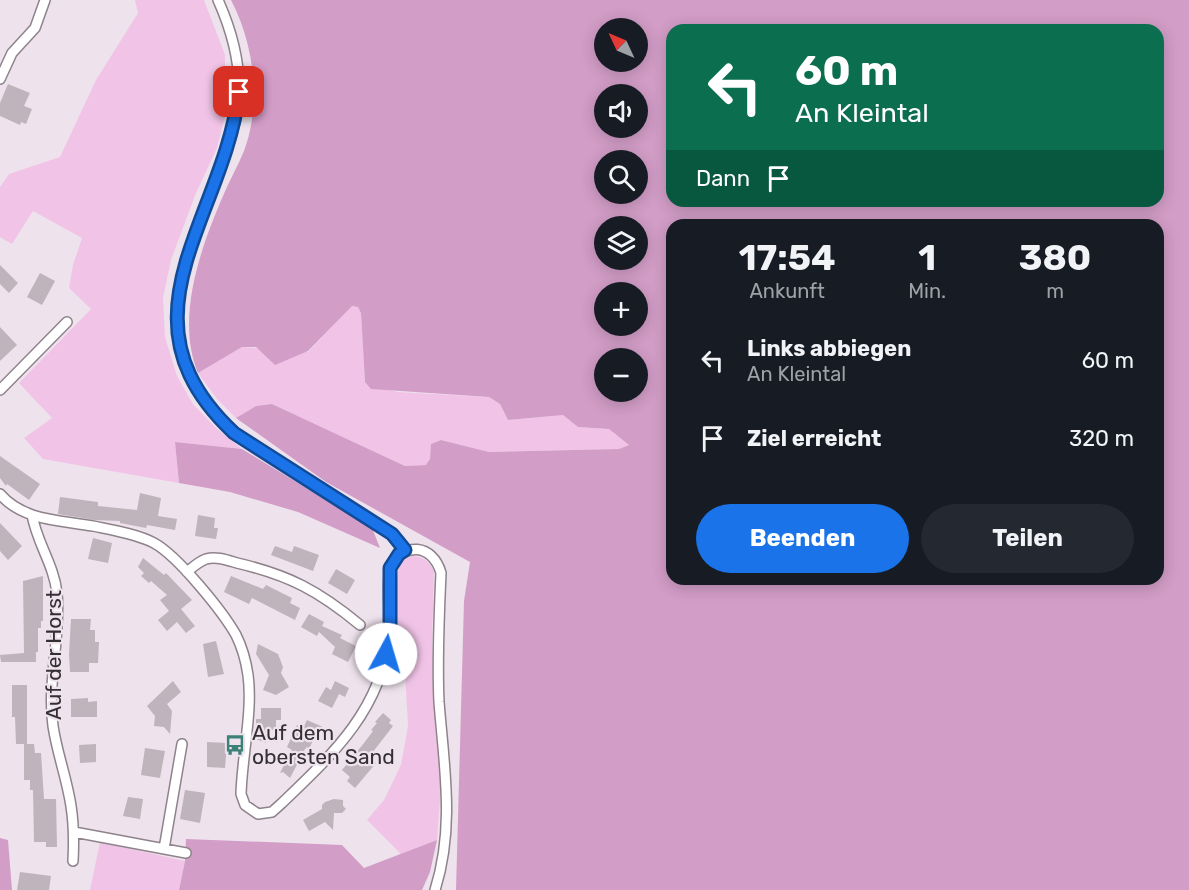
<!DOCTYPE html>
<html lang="de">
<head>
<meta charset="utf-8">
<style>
	body { margin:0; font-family:Rubik,sans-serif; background:#242831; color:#f1f3f6; height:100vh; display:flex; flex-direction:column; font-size:22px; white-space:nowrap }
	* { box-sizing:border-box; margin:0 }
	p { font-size:20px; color:#9ea1a6 }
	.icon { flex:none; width:33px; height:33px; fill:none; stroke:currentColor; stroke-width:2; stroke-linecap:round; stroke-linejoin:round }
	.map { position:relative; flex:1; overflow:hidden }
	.sheet { position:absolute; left:666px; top:219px; width:498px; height:366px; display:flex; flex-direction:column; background:#171b24; border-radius:18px; box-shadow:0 3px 15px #0003 }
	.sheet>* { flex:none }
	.hud { position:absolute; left:666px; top:24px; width:498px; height:183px; border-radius:18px; box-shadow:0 3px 15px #0003; background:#0b6e4f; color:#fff; overflow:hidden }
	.needle { width:39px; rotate:314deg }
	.controls { position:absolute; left:594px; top:18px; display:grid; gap:12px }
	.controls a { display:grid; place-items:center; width:54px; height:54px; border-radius:50%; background:#171b24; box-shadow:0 3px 15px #0003; font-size:30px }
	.pin { position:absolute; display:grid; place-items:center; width:51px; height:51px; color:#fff; margin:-26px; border-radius:12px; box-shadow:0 3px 9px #0006 }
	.me { position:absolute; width:66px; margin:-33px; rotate:6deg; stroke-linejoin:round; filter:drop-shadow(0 0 4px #0008) }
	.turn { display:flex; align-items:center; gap:21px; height:126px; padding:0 30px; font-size:27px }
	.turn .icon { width:78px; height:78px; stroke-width:2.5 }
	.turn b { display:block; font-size:42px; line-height:51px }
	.then { display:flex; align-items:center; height:57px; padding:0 30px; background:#0003; gap:12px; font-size:22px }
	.eta { display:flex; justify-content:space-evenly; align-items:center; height:102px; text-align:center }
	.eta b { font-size:36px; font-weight:700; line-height:42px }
	.cta { display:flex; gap:12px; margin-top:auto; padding:12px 30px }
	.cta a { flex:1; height:69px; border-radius:36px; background:#1a73e8; color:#fff; font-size:24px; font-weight:700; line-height:69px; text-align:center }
	.cta a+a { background:#242831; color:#f1f3f6 }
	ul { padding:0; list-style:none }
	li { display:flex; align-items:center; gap:18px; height:78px; padding:0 30px }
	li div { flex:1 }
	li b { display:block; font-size:22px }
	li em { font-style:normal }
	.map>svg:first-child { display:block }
</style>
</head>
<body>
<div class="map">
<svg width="1189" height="890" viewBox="0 0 1189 890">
	<rect width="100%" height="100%" fill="#eee2ec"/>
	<path fill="#f1c4e7" d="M135 0H204L225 55V116L217 148 196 193 171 260 163 298 165 337 177 376 193 404 216 428 242 449 175 442 179 483 43 459 24 438 52 418 19 383 91 309 69 288 73 265 82 238 33 211 12 244 0 237V187L9 174 60 157 96 80 138 13Z
		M351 306 358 307 361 313 365 382 397 392 489 397 500 404 508 420 563 415 578 427 609 429 629 445 619 449 489 452 441 440 431 444 430 459 426 465 405 466 272 404 256 406 236 418 217 399 198 373 242 347 308 352Z
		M413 556C424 557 429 561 434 571L432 641 435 724 441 786 437 840 401 854 367 820 384 800 401 765 408 726 405 672 395 657 397 580C398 568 400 559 413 556Z
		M100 842 185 861 179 890H90Z"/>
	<path fill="#d29dc7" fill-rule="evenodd" d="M231 0H1189V890H456L464 601 470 562 326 482 236 418 256 406 272 404 405 466 426 465 430 459 431 444 441 440 489 452 619 449 629 445 609 429 578 427 563 415 508 420 500 404 489 397 371 389 365 382 361 313 358 307 352 306 308 351 275 365 256 347H242L198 373C175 318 201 247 223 196 229 181 238 166 244 151 262 103 254 44 231 0ZM604 28H638V62H604ZM672 30H1158V201H672ZM604 94H638V128H604ZM604 160H638V194H604ZM672 225H1158V579H672ZM604 226H638V260H604ZM604 292H638V326H604ZM604 358H638V392H604Z
		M175 442 242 449 372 528 380 548 298 512 230 492 179 483Z
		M0 838 8 840 12 890H0Z
		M186 839 342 845 364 868 437 840 430 872 422 890H179L185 861Z"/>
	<path fill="#bfb4bc" d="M8 84 30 93 24 106 32 109 26 124 21 122 20 125 0 116V103Z
		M0 265 18 283 9 293 0 284Z
		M40 273 55 281 42 305 27 297Z
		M0 327 17 345 0 361Z
		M0 456 40 484 29 500 7 484 6 486 0 478Z
		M140 493 161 498 158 516 177 519 175 530 147 525 146 528 120 523V521L95 520 58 514 60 497 98 502V506L137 510Z
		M198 515 215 518 214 528H218L216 539 195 536Z
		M0 523 22 546 8 560 0 551Z
		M93 538 112 543 108 563 88 559Z
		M275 546 292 552 294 546 319 555 313 571 271 555Z
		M143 558 164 575 166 573 192 600 181 609 195 626 186 633 177 622 167 631 158 620 169 611 160 600 167 595 151 581 149 583 141 576 144 573 138 567Z
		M336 569 355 580 347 594 328 583Z
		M43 576V621H41V628H38V652H36V662H1L0 655 24 653 23 581Z
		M231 576 263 589 266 585 292 598 290 603 300 608 295 620 252 598 249 604 224 592Z
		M309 614 324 622 322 626 342 635 340 638 356 646 348 662 332 654 335 647 319 632 317 636 301 627Z
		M71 619H91L90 630H95V642H99L98 663H89V672H70L69 654Z
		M216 641 224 674 208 677 203 644Z
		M258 644 278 654 283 667 281 673 289 687 276 695 263 690 269 675 256 654Z
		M173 681 181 692 167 704 172 711 170 734 164 727 154 726 155 716 147 706Z
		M335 681 349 688 345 697 339 694 332 708 318 701 326 687 331 690Z
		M12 685H27V744H34L35 753H41L44 799H56L57 847H46V842H34L33 790H30V780H24V744H16L15 717H12Z
		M88 698V702L97 701V717H71V699Z
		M261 708H281V720H276V730H266V743L256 739V719H261Z
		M383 713 391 720 389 723 393 726 369 757 376 763 355 788 347 781 350 777 342 770 364 743 373 731 371 730 377 723 375 722Z
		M307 720 323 727 318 738 315 736 309 749 307 747 299 756 301 757 290 778 283 772 280 773 292 750 287 747 297 725 303 728Z
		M207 742 227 743 225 768 207 767Z
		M96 744V762L80 763 79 745Z
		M145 748 165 751 160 778 141 775Z
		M185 790 205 793 200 823 180 819Z
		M128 797 143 799 140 819 123 816Z
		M334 799 343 800V806L346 809 342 813H334L333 830 325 822 309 831 303 820 322 809V805L325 802Z
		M20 872 51 876 49 890H17Z"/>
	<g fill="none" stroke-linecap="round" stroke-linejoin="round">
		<g stroke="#8e838b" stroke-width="12">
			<path id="minor" d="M218 0C231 29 240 61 239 93 238 120 228 147 218 173 182 272 142 349 234 433L392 534 405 550
				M0 79 12 53 35 28 45 0
				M0 390 67 322
				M0 494C23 521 60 520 93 526 112 530 137 534 154 543 178 556 223 612 236 635 242 647 246 661 248 675 253 711 242 756 241 794L245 805 258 814 272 812 282 803C332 755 381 710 389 637 391 614 386 591 390 568 403 541 433 544 441 573 439 616 437 659 439 702 444 766 455 827 435 890
				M32 515C37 543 54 565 57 593 61 638 47 681 53 726 57 753 67 779 71 806 74 825 74 842 73 861
				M187 572C193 567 198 562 206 559 216 556 227 560 237 563 289 575 319 591 360 625
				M74 832 186 853
				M164 849 182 744"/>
		</g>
		<use href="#minor" stroke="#fff" stroke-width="9"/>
	</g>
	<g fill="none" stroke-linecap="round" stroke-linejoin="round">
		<g stroke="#114b97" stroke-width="15">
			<path id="route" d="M239 92C224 219 111 318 234 433L392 534 405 550 399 554 390 568V623L386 654"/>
		</g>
		<use href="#route" stroke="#1a73e8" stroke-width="10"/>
	</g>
	<defs>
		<g id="bus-bare" transform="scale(1.62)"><path d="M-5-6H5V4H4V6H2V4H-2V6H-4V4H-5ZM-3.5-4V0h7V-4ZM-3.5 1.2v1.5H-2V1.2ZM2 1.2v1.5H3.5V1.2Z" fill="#3c8178" stroke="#eee2ec" stroke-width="2.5" paint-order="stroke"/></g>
	</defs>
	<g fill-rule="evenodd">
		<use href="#bus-bare" x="235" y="745"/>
	</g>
	<g text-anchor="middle" stroke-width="4.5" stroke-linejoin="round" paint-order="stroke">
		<g font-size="21" fill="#332f32" stroke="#eee2ec">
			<text transform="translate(54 655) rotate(-90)" y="7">Auf der Horst</text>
		</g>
		<g font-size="21" fill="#332f32" stroke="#eee2ec" text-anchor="start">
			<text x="252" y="740">Auf dem<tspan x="252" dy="24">obersten Sand</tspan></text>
		</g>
	</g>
</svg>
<div class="controls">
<a><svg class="needle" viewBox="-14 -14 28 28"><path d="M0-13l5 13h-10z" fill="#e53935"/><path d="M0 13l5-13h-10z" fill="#9ea1a6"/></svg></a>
<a><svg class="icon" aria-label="sound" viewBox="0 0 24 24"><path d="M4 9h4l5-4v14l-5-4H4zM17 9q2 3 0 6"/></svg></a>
<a><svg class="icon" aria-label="search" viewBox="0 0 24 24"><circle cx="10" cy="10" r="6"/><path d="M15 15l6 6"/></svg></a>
<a><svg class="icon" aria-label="layers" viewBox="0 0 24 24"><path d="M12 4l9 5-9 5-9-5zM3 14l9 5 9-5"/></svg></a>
<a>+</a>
<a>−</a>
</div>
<div class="pin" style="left:239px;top:92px;background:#d93025"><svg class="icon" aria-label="arrive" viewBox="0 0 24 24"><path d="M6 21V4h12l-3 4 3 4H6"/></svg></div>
<svg class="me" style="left:386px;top:654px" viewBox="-20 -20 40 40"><circle r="19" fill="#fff"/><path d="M0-13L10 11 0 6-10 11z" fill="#1a73e8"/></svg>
<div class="hud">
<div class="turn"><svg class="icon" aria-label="left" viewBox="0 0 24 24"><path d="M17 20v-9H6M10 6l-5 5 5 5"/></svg><div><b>60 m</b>An Kleintal</div></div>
<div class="then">Dann<svg class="icon" aria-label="arrive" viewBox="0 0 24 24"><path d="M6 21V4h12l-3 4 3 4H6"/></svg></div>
</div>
<section class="sheet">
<div class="eta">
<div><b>17:54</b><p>Ankunft</p></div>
<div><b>1</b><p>Min.</p></div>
<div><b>380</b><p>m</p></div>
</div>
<ul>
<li><svg class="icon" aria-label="left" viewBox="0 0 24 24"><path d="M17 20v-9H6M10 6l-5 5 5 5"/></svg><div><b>Links abbiegen</b><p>An Kleintal</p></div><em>60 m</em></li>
<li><svg class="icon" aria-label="arrive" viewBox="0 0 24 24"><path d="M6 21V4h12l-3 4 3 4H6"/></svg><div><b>Ziel erreicht</b></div><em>320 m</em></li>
</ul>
<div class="cta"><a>Beenden</a><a>Teilen</a></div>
</section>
</div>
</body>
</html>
